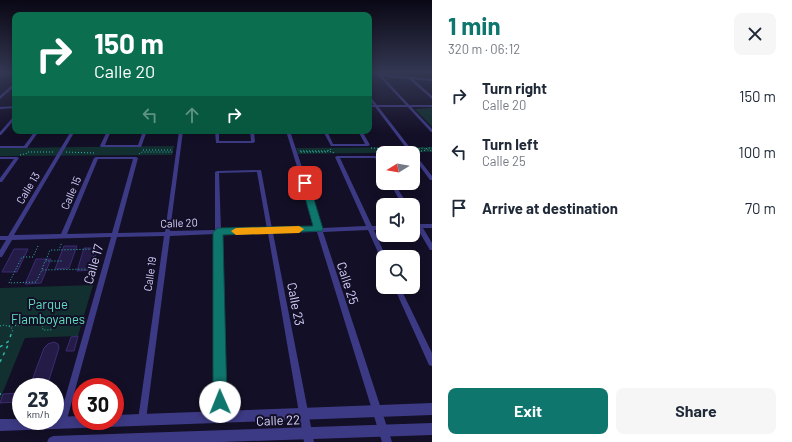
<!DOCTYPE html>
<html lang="en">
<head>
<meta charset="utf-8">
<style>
	body { margin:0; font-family:Barlow,sans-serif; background:#f6f6f7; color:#1f2937; height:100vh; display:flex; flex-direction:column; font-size:15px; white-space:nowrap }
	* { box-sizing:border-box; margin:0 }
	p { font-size:13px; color:#747a83 }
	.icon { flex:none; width:22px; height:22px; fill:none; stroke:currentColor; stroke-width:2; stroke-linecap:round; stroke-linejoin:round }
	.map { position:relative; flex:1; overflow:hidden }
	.sheet { display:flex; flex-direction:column; background:#fff; width:360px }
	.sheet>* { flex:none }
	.guide { position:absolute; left:12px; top:12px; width:360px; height:122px; border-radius:8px; box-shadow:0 2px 10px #0003; background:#0b6e4f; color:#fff; overflow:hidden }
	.needle { width:26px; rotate:259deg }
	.controls { position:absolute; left:376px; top:146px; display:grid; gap:8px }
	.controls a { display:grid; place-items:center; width:44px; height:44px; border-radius:8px; background:#fff; box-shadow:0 2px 10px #0003; font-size:20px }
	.speed { position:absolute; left:12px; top:378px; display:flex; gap:8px; font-size:20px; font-weight:700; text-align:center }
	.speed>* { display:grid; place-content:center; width:52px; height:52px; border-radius:50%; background:#fff; box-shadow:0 2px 10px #0003; line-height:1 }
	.speed small { font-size:10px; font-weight:400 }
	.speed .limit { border:6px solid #d22; background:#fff; color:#111 }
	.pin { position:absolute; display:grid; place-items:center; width:34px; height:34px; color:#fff; margin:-17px; border-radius:8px; box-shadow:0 2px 6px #0006 }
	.me { position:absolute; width:44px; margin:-22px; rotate:359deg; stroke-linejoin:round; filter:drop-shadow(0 0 3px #0008) }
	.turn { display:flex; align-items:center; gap:14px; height:84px; padding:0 16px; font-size:18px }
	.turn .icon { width:52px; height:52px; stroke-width:2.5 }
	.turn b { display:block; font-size:28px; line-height:34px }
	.lanes { display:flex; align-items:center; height:38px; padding:0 16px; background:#0003; justify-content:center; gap:20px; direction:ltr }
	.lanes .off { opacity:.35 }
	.round { display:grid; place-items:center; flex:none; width:42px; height:42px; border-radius:8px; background:#f6f6f7 }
	.head { display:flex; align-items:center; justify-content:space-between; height:68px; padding:0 16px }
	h1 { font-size:24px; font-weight:700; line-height:30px; color:#0f766e }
	.button { display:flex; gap:8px; margin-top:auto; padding:8px 16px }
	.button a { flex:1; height:46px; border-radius:8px; background:#0f766e; color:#fff; font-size:16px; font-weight:700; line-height:46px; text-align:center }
	.button a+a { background:#f6f6f7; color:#1f2937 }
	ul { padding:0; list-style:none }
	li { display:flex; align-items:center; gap:12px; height:56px; padding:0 16px }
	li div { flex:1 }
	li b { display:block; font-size:15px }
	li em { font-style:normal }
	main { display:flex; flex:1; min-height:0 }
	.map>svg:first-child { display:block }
</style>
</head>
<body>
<main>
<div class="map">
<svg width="432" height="442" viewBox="0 0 432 442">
	<rect width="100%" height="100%" fill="#130f26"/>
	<path fill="#12302f" d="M432 108V127L415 109Z
		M174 146 172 155 0 156V148Z
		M432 147V152L298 154 296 148Z
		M93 285 78 336 25 338 0 399V288Z"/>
	<path fill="#241b47" stroke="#3b2d73" d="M64 246H77L69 268 55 269Z
		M84 248H98L91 270 77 271Z
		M14 249H28L17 272H2Z
		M36 259H51L41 283 25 284Z
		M78 336 74 351H66L71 337Z
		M54 342 58 344 59 348 48 383H31L44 348 48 344Z
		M21 393 17 402 0 403 3 394Z"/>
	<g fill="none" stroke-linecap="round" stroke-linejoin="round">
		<path stroke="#2fb8b0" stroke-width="1" stroke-dasharray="1 2" stroke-linecap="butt" d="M1 74H8
			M0 75 15 74
			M11 75H15
			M371 148 402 149
			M143 150H173
			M416 150 422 148 432 151
			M300 151H328L335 153
			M418 151H424L427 148H432
			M28 152H54
			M66 152 94 153
			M301 152H326L331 149
			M376 152 379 150 398 149
			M139 154 142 152H173
			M20 155 28 153
			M38 246 33 257H22L9 283 36 282 42 270 90 269 96 249 59 250 62 242
			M46 260 50 250H58
			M42 269 45 261H62
			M49 317 56 318 57 323 51 330H43L42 324Z
			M58 323 83 322
			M0 326 4 325 11 327 13 332
			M9 326 41 324"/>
		<path stroke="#2fb8b0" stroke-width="1.5" stroke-dasharray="3 4.5" stroke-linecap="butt" d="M0 347 9 341 12 331
			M0 362 9 343
			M36 387 38 383
			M0 393V395
			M20 413 21 411"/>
		<path fill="#3d3a85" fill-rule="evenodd" d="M380 74 432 129V132H431L379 76 378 75Z
			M409 77H411L432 96V99L409 79Z
			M14 83H15V86L0 99V96Z
			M369 96H370L432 176V180H430L413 157V153H410L369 99Z
			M14 116H15V119L1 135H0V132Z
			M35 131H39L27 148H0V146H24Z
			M71 131H75L14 235 61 234 94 158 96 157H136L138 158 118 233 165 232 179 131H183L170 231 215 230V172L217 171 261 170 272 229 316 228 286 131H290L322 228 366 226 335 157 337 156H378L383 165V170H381L375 158H340L372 226H383V230H374L386 257H383V259H381L368 230 323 232 392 442H382L317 232 273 233 314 442H304L268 233 221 234 224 417 223 420 220 421 217 420 216 417 215 234 170 236 146 420 145 423 142 424 139 423 138 420 164 236 117 237 66 423 65 426 62 427 59 426 58 423 111 237 12 240 2 257H0V250L6 240H0V236H8ZM98 159H133L112 233 67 234ZM257 172 267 229 221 230 219 173Z
			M107 131H111L105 145H138L143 131H147L141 147H101L100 146Z
			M215 131H219V141H251L250 131H254L255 142 253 143H216Z
			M323 131H327L333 144H365L358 131H362L370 145 368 146H331Z
			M0 157H17L19 158 2 182H0V178L14 159H0Z
			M390 183H394L408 205H402Z
			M413 215 415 216 420 224H432V228H423L432 243V250H430L417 228H413V224H414L413 222Z
			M394 287H400L432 353V366L429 365Z"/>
		<path fill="#3d3a85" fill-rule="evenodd" d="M369 73 432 79V81L369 75Z
			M369 105H432V107H369Z
			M15 106V108L0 109V107Z
			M432 403V415L0 431V419H21V421H55V417L81 416V421H115V415Z
			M432 423V435L222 442H47L49 438 53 436Z"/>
	</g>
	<linearGradient id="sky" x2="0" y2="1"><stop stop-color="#0a0815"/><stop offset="0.54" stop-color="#333752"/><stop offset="1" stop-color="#333752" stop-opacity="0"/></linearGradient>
	<rect width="432" height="134" fill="url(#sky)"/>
	<path fill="#0f766e" stroke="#0a4d48" d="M302 181H307L309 183 323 229 322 231 223 235 227 402 225 407 220 409 215 407 213 402V232L218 228 313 226 301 183Z"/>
	<path fill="#f59e0b" d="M299 226 304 229 299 233 236 235 231 231 236 228Z"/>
	<g text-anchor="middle" stroke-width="4" stroke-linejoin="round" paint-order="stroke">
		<g font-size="11" fill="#d9d4ff" stroke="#130f26">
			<text transform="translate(28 188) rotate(-59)" y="4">Calle 13</text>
			<text transform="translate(71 193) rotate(-67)" y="4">Calle 15</text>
			<text transform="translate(179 223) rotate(-2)" y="4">Calle 20</text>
			<text transform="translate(150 274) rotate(-82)" y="4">Calle 19</text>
		</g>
		<g font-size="13" fill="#d9d4ff" stroke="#130f26">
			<text transform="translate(93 264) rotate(-74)" y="5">Calle 17</text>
			<text transform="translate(348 283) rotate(72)" y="5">Calle 25</text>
			<text transform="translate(296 304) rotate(79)" y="5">Calle 23</text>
			<text transform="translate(278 420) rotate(-2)" y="5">Calle 22</text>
		</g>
		<g font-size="13" fill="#5fe0c0" stroke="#130f26">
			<text x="48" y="309">Parque<tspan x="48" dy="15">Flamboyanes</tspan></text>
		</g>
	</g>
</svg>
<div class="controls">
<a><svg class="needle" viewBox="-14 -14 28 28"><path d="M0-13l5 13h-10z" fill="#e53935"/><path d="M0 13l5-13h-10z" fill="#747a83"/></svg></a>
<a><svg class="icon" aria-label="sound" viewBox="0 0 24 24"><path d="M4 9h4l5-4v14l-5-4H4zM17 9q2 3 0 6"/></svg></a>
<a><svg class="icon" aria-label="search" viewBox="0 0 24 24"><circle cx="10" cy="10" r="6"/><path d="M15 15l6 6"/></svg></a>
</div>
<div class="speed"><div>23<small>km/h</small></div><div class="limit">30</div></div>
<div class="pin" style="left:305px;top:183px;background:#d93025"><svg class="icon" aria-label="arrive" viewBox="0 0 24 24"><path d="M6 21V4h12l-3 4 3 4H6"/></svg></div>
<svg class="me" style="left:220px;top:402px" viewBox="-20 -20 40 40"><circle r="19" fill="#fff"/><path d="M0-13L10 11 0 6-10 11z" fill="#0f766e"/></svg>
<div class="guide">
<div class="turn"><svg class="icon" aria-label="right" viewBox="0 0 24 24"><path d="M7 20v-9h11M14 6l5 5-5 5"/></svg><div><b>150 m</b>Calle 20</div></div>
<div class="lanes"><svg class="icon off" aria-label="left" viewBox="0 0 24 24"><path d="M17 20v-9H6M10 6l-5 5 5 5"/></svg><svg class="icon off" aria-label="ahead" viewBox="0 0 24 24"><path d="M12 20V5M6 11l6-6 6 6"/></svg><svg class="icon" aria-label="right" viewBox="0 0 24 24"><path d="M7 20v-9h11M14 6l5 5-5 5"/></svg></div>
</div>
</div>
<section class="sheet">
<div class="head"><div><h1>1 min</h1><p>320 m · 06:12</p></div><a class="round"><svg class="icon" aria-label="close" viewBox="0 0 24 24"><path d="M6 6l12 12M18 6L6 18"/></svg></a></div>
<ul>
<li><svg class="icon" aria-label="right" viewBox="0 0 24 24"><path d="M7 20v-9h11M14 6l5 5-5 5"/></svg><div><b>Turn right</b><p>Calle 20</p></div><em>150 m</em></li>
<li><svg class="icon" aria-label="left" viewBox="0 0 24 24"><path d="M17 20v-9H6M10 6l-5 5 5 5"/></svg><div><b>Turn left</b><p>Calle 25</p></div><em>100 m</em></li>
<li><svg class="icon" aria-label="arrive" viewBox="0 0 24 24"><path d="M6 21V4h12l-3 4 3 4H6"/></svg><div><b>Arrive at destination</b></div><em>70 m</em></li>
</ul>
<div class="button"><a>Exit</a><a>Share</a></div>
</section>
</main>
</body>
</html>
